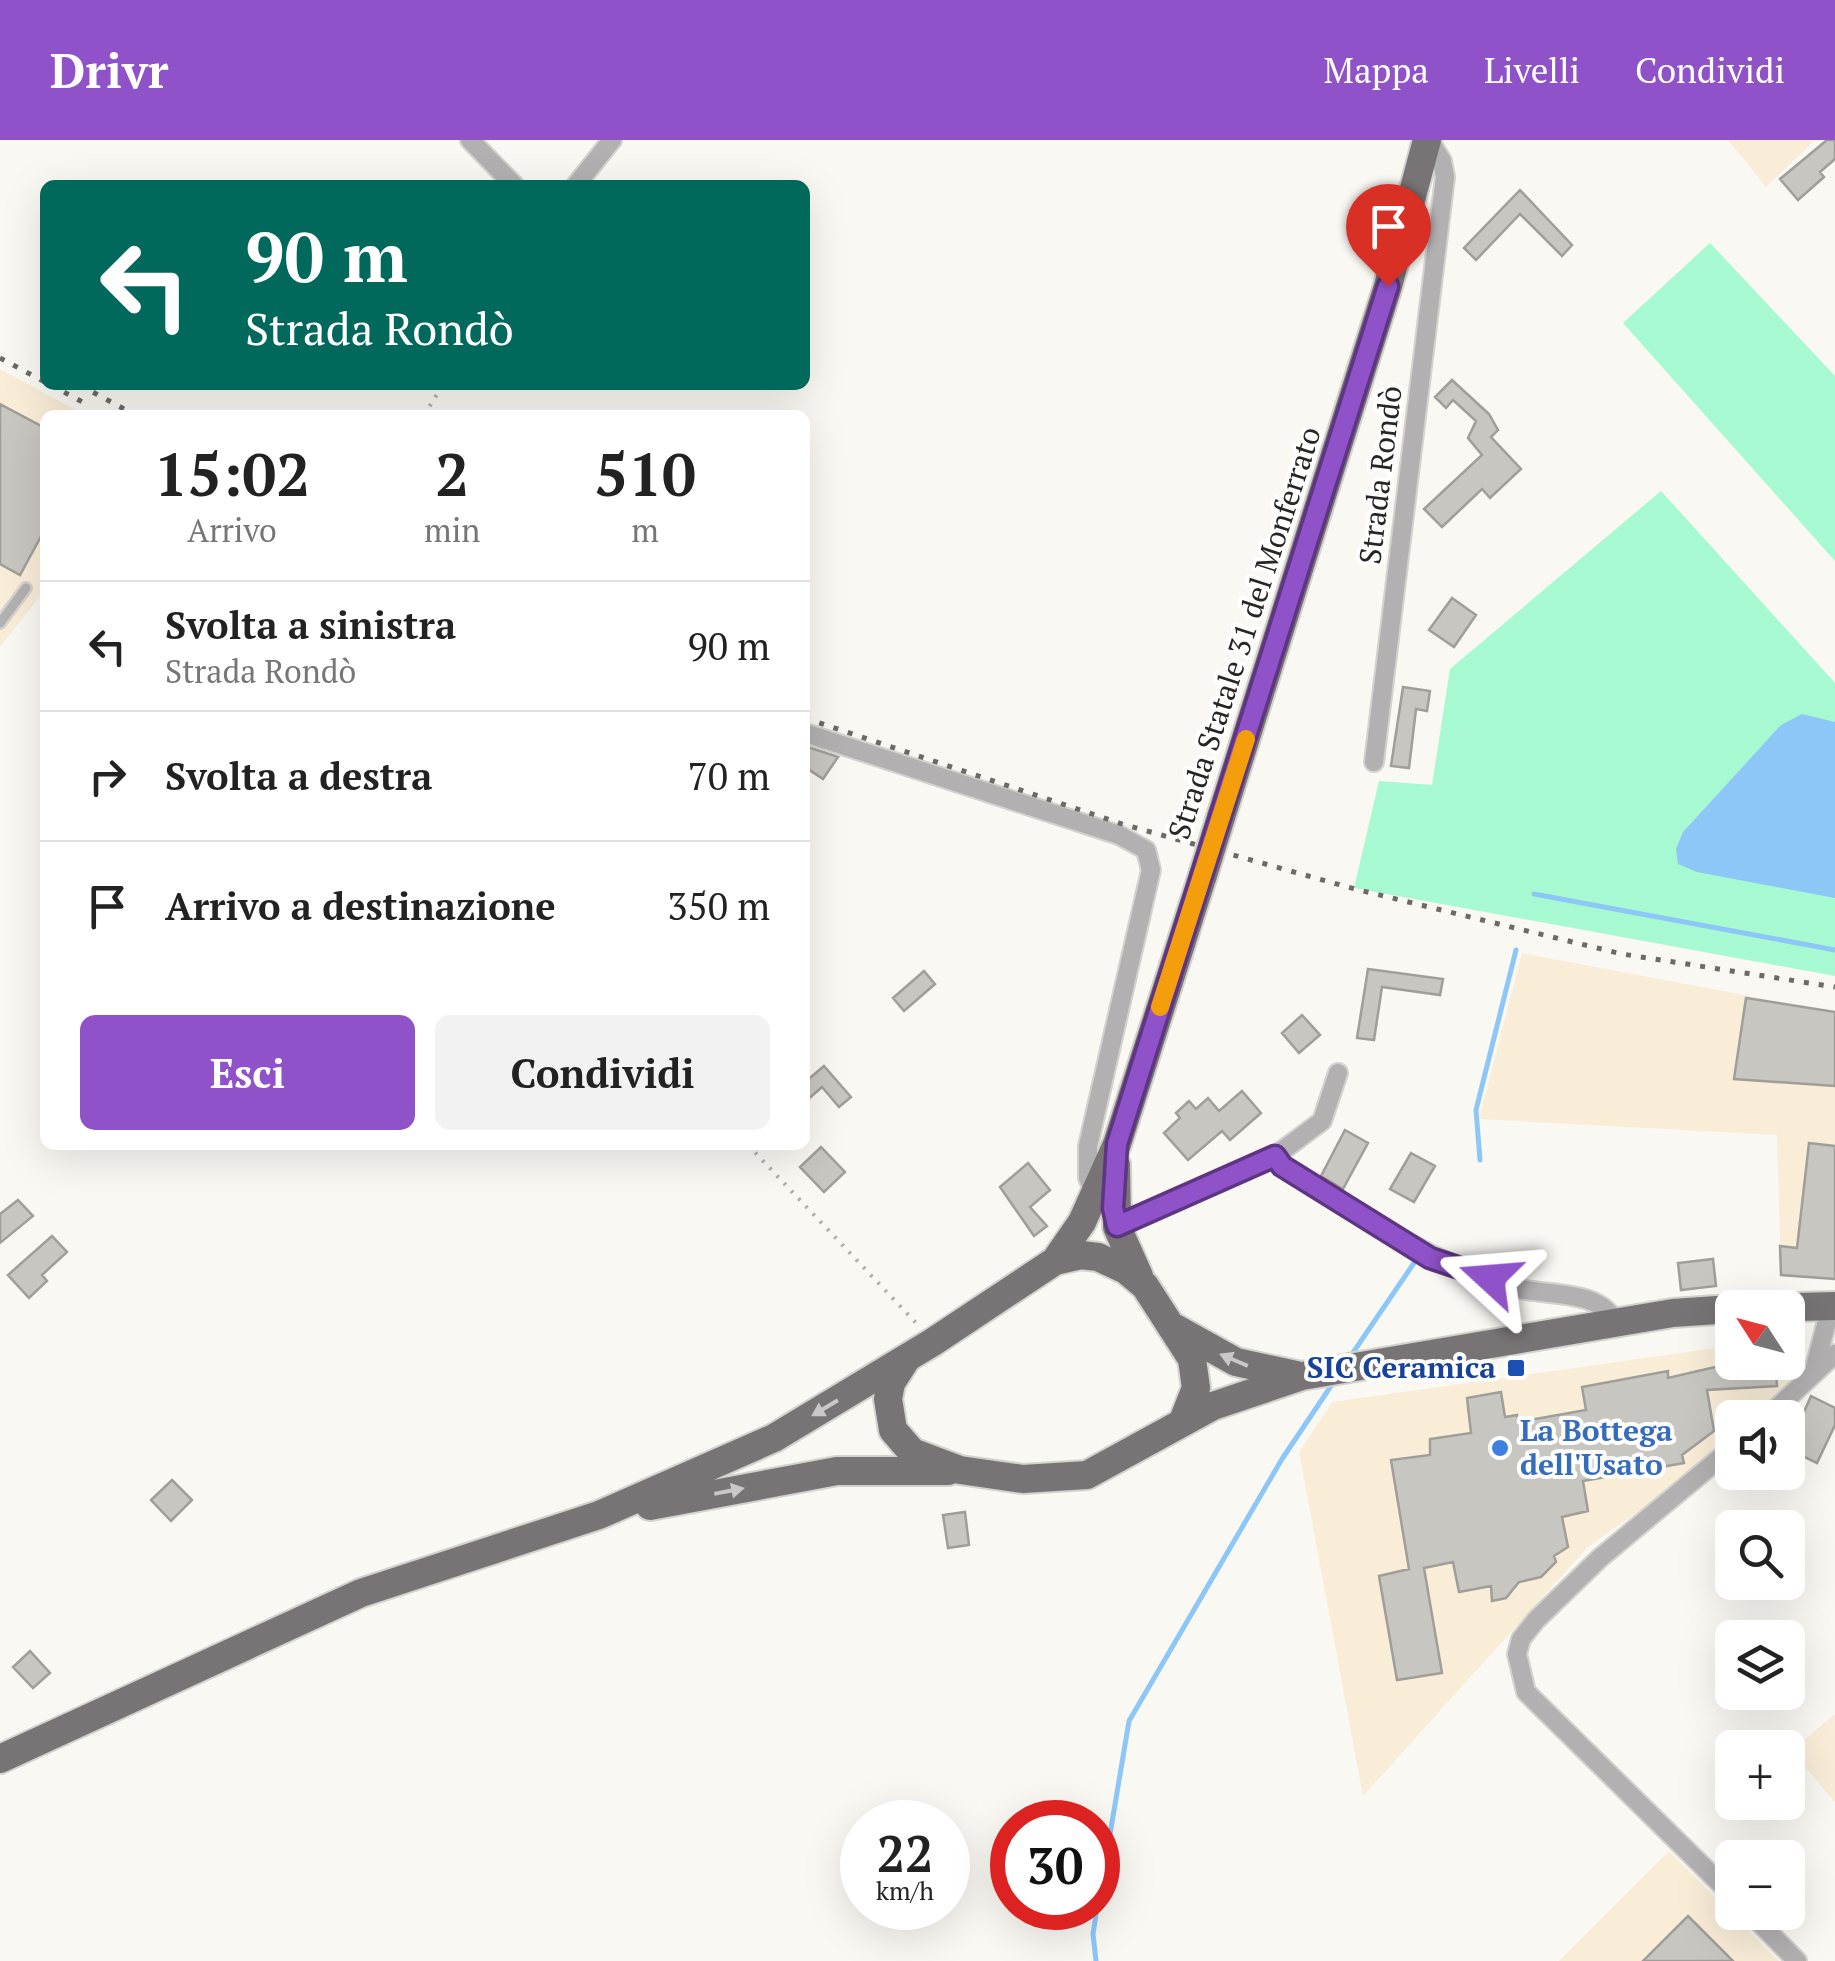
<!DOCTYPE html>
<html lang="it">
<head>
<meta charset="utf-8">
<style>
	body { margin:0; font-family:"PT Serif",serif; background:#f2f2f2; color:#222; height:100vh; display:flex; flex-direction:column; font-size:38px; white-space:nowrap }
	* { box-sizing:border-box; margin:0 }
	p { font-size:32px; color:#767676 }
	.icon { flex:none; width:55px; height:55px; fill:none; stroke:currentColor; stroke-width:2; stroke-linecap:round; stroke-linejoin:round }
	.map { position:relative; flex:1; overflow:hidden }
	.details { position:absolute; left:40px; top:270px; width:770px; height:740px; display:flex; flex-direction:column; background:#fff; border-radius:15px; box-shadow:0 10px 40px #0002 }
	.details>* { flex:none }
	.top-card { position:absolute; left:40px; top:40px; width:770px; height:210px; border-radius:15px; box-shadow:0 10px 40px #0002; background:#00695c; color:#fff; overflow:hidden }
	.needle { width:65px; rotate:306deg }
	.tools { position:absolute; left:1715px; top:1150px; display:grid; gap:20px }
	.tools a { display:grid; place-items:center; width:90px; height:90px; border-radius:15px; background:#fff; box-shadow:0 10px 40px #0002; font-size:50px }
	.speed { position:absolute; left:840px; top:1660px; display:flex; gap:20px; font-size:50px; font-weight:700; text-align:center }
	.speed>* { display:grid; place-content:center; width:130px; height:130px; border-radius:50%; background:#fff; box-shadow:0 10px 40px #0002; line-height:1 }
	.speed small { font-size:25px; font-weight:400 }
	.speed .limit { border:15px solid #d22; background:#fff; color:#111 }
	.pin { position:absolute; display:grid; place-items:center; width:85px; height:85px; color:#fff; margin:-102px -42px; border-radius:50% 50% 50% 0; rotate:-45deg; box-shadow:0 0 10px #0007 }
	.pin .icon { rotate:45deg }
	.me { position:absolute; width:110px; margin:-55px; rotate:289deg; stroke-linejoin:round; filter:drop-shadow(0 0 8px #0008) }
	.turn { display:flex; align-items:center; gap:35px; height:210px; padding:0 40px; font-size:45px }
	.turn .icon { width:130px; height:130px; stroke-width:2.5 }
	.turn b { display:block; font-size:70px; line-height:85px }
	.eta { display:flex; justify-content:space-evenly; align-items:center; height:170px; text-align:center }
	.eta b { font-size:60px; font-weight:700; line-height:70px }
	.cta { display:flex; gap:20px; margin-top:auto; padding:20px 40px }
	.cta a { flex:1; height:115px; border-radius:15px; background:#8f52c8; color:#fff; font-size:40px; font-weight:700; line-height:115px; text-align:center }
	.cta a+a { background:#f2f2f2; color:#222 }
	ul { padding:0; list-style:none }
	li { display:flex; align-items:center; gap:30px; height:130px; padding:0 40px; border-top:2px solid #e0e0e0 }
	li div { flex:1 }
	li b { display:block; font-size:38px }
	li em { font-style:normal }
	header { display:flex; align-items:center; gap:60px; box-sizing:border-box; height:140px; padding:0 50px; background:#8f52c8; color:#fff }
	header strong { font-size:48px }
	nav { display:flex; gap:55px; margin-inline-start:auto; font-size:35px }
	.map>svg:first-child { display:block }
</style>
</head>
<body>
<header>
<strong>Drivr</strong>
<nav><a>Mappa</a><a>Livelli</a><a>Condividi</a></nav>
</header>
<div class="map">
<svg width="1835" height="1821" viewBox="0 0 1835 1821">
	<rect width="100%" height="100%" fill="#faf8f3"/>
	<path fill="#f9edd8" d="M1728 0H1815L1766 47Z
		M0 229 85 275H45V450L0 507Z
		M1522 813 1835 872V1139L1781 1135 1777 995 1479 979Z
		M1788 1206H1792V1245L1764 1277 1732 1278V1305L1588 1407 1363 1656 1299 1312 1332 1262 1723 1207 1732 1212V1222H1788Z
		M1835 1574V1662L1791 1611Z
		M1669 1711 1779 1821H1559Z"/>
	<path fill="#a7f9d2" d="M1710 103 1835 236V421L1623 183Z
		M1661 351 1835 543V836L1354 748 1379 641 1432 645 1450 529Z"/>
	<path fill="#8cc7f8" d="M1802 574 1835 582V758L1697 732 1678 724 1676 709 1683 692 1781 585Z"/>
	<g fill="none" stroke-linecap="round" stroke-linejoin="round">
		<path stroke="#8cc7f8" stroke-width="5" d="M1534 754 1835 810
			M1480 1020 1476 970 1516 810
			M1350 1217 1414 1123
			M1098 1766 1129 1581 1282 1319 1333 1243
			M1096 1821 1093 1794 1097 1768"/>
	</g>
	<path fill="#c8c6c1" stroke="#a09e99" stroke-width="2.5" d="M1827 0H1835V19L1820 32 1824 37 1798 60 1780 39Z
		M1520 50 1572 105 1562 116 1520 74 1476 120 1464 108Z
		M1452 240 1489 274 1498 290 1491 297 1521 329 1490 358 1482 349 1442 387 1424 369 1482 315 1468 298 1476 281 1453 260 1446 268 1435 257Z
		M0 264 45 288V389L20 435 0 424Z
		M1452 458 1476 475 1454 507 1429 490Z
		M1403 547 1430 551 1427 571 1416 569 1409 628 1391 626Z
		M811 608 838 617 823 639 805 627V612Z
		M1368 829 1443 839 1440 855 1382 847 1374 900 1357 898Z
		M924 831 935 844 904 871 893 858Z
		M1746 858 1835 872V946L1734 939Z
		M1302 875 1320 895 1299 913 1282 893Z
		M824 926 851 957 839 967 822 947 805 962V942Z
		M1242 951 1261 973 1230 1000 1222 991 1188 1020 1164 993 1180 978 1176 973 1189 961 1196 969 1208 958 1219 971Z
		M1345 990 1368 1003 1343 1049 1321 1036Z
		M1809 1003 1835 1006V1139L1781 1135 1780 1106 1797 1108Z
		M821 1007 845 1032 824 1052 800 1027Z
		M1411 1013 1435 1026 1414 1062 1390 1049Z
		M1028 1023 1050 1050 1030 1067 1047 1086 1034 1096 1000 1047Z
		M18 1060 33 1076 0 1103V1074Z
		M52 1096 67 1112 42 1135 47 1141 29 1158 8 1135Z
		M1713 1119 1716 1146 1681 1150 1678 1123Z
		M1775 1222 1777 1246 1707 1250 1714 1291 1682 1315 1684 1323 1583 1341 1588 1371 1562 1377 1568 1407 1554 1416 1556 1422 1541 1437 1519 1442 1506 1458 1492 1461 1491 1446 1459 1452 1453 1422 1424 1428 1442 1533 1397 1540 1379 1436 1409 1429 1391 1320 1430 1315V1299L1471 1293 1467 1258 1501 1252 1505 1277 1517 1275 1518 1282 1586 1270 1582 1247 1668 1231V1238L1728 1224Z
		M1811 1256 1835 1268V1285L1817 1323 1788 1309Z
		M172 1340 192 1360 171 1381 151 1360Z
		M965 1372 969 1405 948 1408 943 1375Z
		M30 1511 50 1533 33 1548 13 1527Z
		M1688 1776 1733 1821H1643Z"/>
	<g fill="none" stroke-linecap="round" stroke-linejoin="round">
		<g stroke="#d4d2ce" stroke-width="14">
			<path id="lane" d="M0 483 26 448"/>
		</g>
		<g stroke="#d4d2ce" stroke-width="22">
			<path id="street" d="M470 0 514 45
				M576 45 612 0
				M805 593 1119 695 1146 710 1151 730 1088 1006V1038L1097 1056
				M1374 622 1445 37 1442 21 1429 0
				M1275 1016 1322 981 1338 933
				M1117 1087 1275 1016 1282 1026C1359 1074 1428 1122 1516 1148 1545 1156 1602 1149 1615 1183
				M1815 1227 1831 1166
				M1766 1278 1835 1214
				M1732 1308 1600 1418 1536 1480 1521 1499 1517 1514 1526 1552 1732 1755
				M1749 1772 1797 1821"/>
		</g>
		<g stroke="#d4d2ce" stroke-width="32">
			<path id="primary" d="M1221 677 1388 146 1427 0
				M1116 1025 1117 1087 1139 1136
				M1055 1121 1082 1082 1117 1004 1203 735
				M1754 1168 1835 1166
				M1175 1188 1236 1222 1296 1235
				M907 1218 891 1243 888 1259 893 1290 912 1312 960 1330 1023 1339 1087 1335 1213 1266 1302 1236 1673 1173 1732 1169
				M650 1366 837 1331H948
				M0 1619 361 1453 599 1375 774 1298 933 1202 1055 1121 1081 1115 1098 1117 1126 1130 1145 1146 1192 1219 1196 1248 1183 1281"/>
		</g>
		<path stroke="#b0afab" stroke-width="4" stroke-dasharray="2.5 8" stroke-linecap="butt" d="M424 275 443 245
			M748 1005 917 1184"/>
		<use href="#lane" stroke="#b2b0b0" stroke-width="9"/>
		<use href="#street" stroke="#b2b0b0" stroke-width="18"/>
		<use href="#primary" stroke="#787374" stroke-width="28"/>
		<path stroke="#6b6a67" stroke-width="5" stroke-dasharray="5 10" stroke-linecap="butt" d="M0 218 45 242
			M51 245 90 266
			M80 245 135 275
			M805 578 1122 684 1355 749 1622 814 1835 847"/>
		<g stroke="#d4d2ce" stroke-width="32" stroke-linecap="butt">
			<path id="primary-bridge" d="M1203 735 1221 677"/>
		</g>
		<use href="#primary-bridge" stroke="#787374" stroke-width="28"/>
	</g>
	<defs><path id="oneway-solid" d="M-6-.8H1V-3.2L6.5 0L1 3.2V.8H-6Z" transform="scale(2.5)"/></defs>
	<g fill="#c9c7c7">
		<use href="#oneway-solid" transform="translate(1234 1220) rotate(-157)"/>
		<use href="#oneway-solid" transform="translate(825 1268) rotate(149)"/>
		<use href="#oneway-solid" transform="translate(729 1351) rotate(-11)"/>
	</g>
	<g fill="none" stroke-linecap="round" stroke-linejoin="round">
		<g stroke="#5d3582" stroke-width="25">
			<path id="route" d="M1388 146 1117 1004 1113 1068 1117 1086 1275 1016 1282 1026 1430 1118 1490 1138"/>
		</g>
		<use href="#route" stroke="#8f52c8" stroke-width="18"/>
		<path stroke="#f59e0b" stroke-width="18" d="M1160 867 1246 599"/>
	</g>
	<rect fill="#1a4fb4" stroke="#fff" stroke-width="4" x="1506" y="1218" width="20" height="20" rx="5"/>
	<circle fill="#3f7fe0" stroke="#fff" stroke-width="4" cx="1500" cy="1308" r="10"/>
	<g text-anchor="middle" stroke-width="8" stroke-linejoin="round" paint-order="stroke">
		<g font-size="30" fill="#262624" stroke="#fff">
			<text transform="translate(1381 335) rotate(-83)" y="10">Strada Rondò</text>
			<text transform="translate(1245 493) rotate(-72)" y="10">Strada Statale 31 del Monferrato</text>
		</g>
		<g font-size="30" font-weight="bold" fill="#164399" stroke="#fff" text-anchor="end">
			<text x="1496" y="1238">SIC Ceramica</text>
		</g>
		<g font-size="30" font-weight="bold" fill="#366cbe" stroke="#fff" text-anchor="start">
			<text x="1520" y="1301">La Bottega<tspan x="1520" dy="34">dell'Usato</tspan></text>
		</g>
	</g>
</svg>
<div class="tools">
<a><svg class="needle" viewBox="-14 -14 28 28"><path d="M0-13l5 13h-10z" fill="#e53935"/><path d="M0 13l5-13h-10z" fill="#767676"/></svg></a>
<a><svg class="icon" aria-label="sound" viewBox="0 0 24 24"><path d="M4 9h4l5-4v14l-5-4H4zM17 9q2 3 0 6"/></svg></a>
<a><svg class="icon" aria-label="search" viewBox="0 0 24 24"><circle cx="10" cy="10" r="6"/><path d="M15 15l6 6"/></svg></a>
<a><svg class="icon" aria-label="layers" viewBox="0 0 24 24"><path d="M12 4l9 5-9 5-9-5zM3 14l9 5 9-5"/></svg></a>
<a>+</a>
<a>−</a>
</div>
<div class="speed"><div>22<small>km/h</small></div><div class="limit">30</div></div>
<div class="pin" style="left:1388px;top:146px;background:#d93025"><svg class="icon" aria-label="arrive" viewBox="0 0 24 24"><path d="M6 21V4h12l-3 4 3 4H6"/></svg></div>
<svg class="me" style="left:1490px;top:1138px" viewBox="-20 -20 40 40"><path d="M0-17L14 15 0 8-14 15z" fill="#8f52c8" stroke="#fff" stroke-width="4"/></svg>
<div class="top-card">
<div class="turn"><svg class="icon" aria-label="left" viewBox="0 0 24 24"><path d="M17 20v-9H6M10 6l-5 5 5 5"/></svg><div><b>90 m</b>Strada Rondò</div></div>
</div>
<section class="details">
<div class="eta">
<div><b>15:02</b><p>Arrivo</p></div>
<div><b>2</b><p>min</p></div>
<div><b>510</b><p>m</p></div>
</div>
<ul>
<li><svg class="icon" aria-label="left" viewBox="0 0 24 24"><path d="M17 20v-9H6M10 6l-5 5 5 5"/></svg><div><b>Svolta a sinistra</b><p>Strada Rondò</p></div><em>90 m</em></li>
<li><svg class="icon" aria-label="right" viewBox="0 0 24 24"><path d="M7 20v-9h11M14 6l5 5-5 5"/></svg><div><b>Svolta a destra</b></div><em>70 m</em></li>
<li><svg class="icon" aria-label="arrive" viewBox="0 0 24 24"><path d="M6 21V4h12l-3 4 3 4H6"/></svg><div><b>Arrivo a destinazione</b></div><em>350 m</em></li>
</ul>
<div class="cta"><a>Esci</a><a>Condividi</a></div>
</section>
</div>
</body>
</html>
